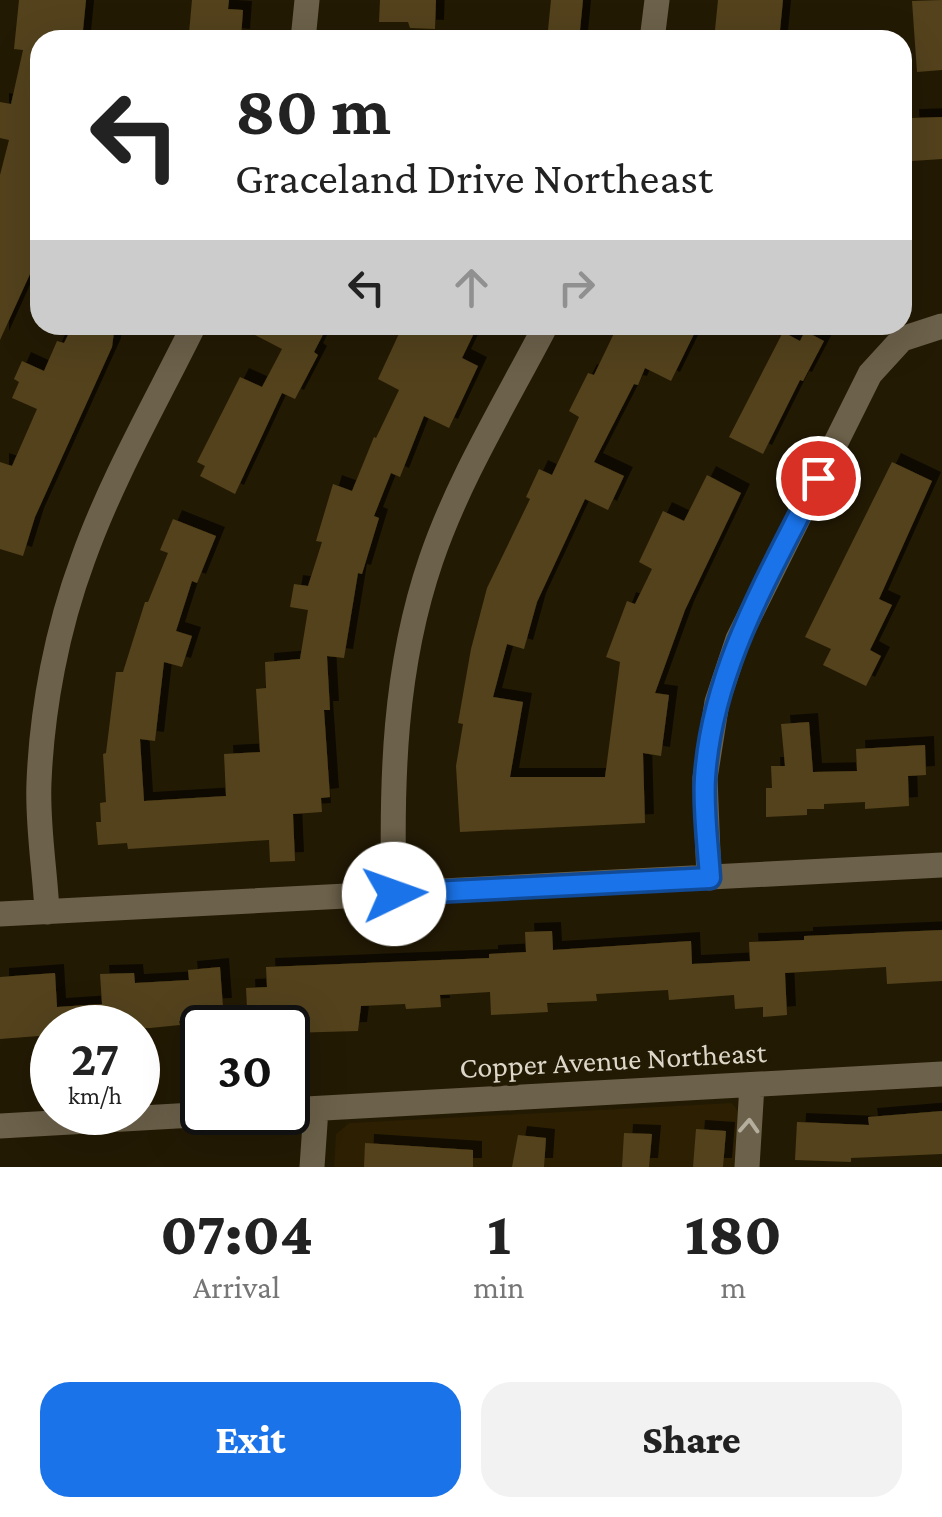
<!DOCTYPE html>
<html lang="en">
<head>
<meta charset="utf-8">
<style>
	body { margin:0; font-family:"Crimson Pro",serif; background:#f2f2f2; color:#222; height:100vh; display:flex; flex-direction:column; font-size:38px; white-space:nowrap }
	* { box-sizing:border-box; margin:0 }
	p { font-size:32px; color:#767676 }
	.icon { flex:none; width:55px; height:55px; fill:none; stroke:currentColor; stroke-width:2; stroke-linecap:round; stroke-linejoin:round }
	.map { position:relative; height:1167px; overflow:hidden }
	.panel { display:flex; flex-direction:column; background:#fff; flex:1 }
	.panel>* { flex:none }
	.banner { position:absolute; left:30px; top:30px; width:882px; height:305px; border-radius:30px; box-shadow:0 10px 40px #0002; background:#fff; color:#222; overflow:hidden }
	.speed { position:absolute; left:30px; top:1005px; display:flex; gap:20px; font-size:50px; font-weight:700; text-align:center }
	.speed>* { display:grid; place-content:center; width:130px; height:130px; border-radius:50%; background:#fff; box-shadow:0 10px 40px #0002; line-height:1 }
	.speed small { font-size:25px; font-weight:400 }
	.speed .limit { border:5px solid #111; border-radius:15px; background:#fff; color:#111 }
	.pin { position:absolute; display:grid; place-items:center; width:85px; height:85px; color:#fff; margin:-42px; border:5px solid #fff; border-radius:50%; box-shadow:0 2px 10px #0007 }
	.me { position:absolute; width:110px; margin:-55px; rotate:87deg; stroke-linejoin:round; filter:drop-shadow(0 0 8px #0008) }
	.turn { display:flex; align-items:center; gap:35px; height:210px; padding:0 40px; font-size:45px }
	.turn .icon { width:130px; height:130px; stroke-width:2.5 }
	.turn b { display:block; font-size:70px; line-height:85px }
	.lanes { display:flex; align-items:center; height:95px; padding:0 40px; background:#0003; justify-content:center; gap:50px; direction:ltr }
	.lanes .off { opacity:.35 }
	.eta { display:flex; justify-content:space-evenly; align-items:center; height:170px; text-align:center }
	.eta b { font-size:60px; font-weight:800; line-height:70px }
	.primary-button { display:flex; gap:20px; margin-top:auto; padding:20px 40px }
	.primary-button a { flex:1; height:115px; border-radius:30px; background:#1a73e8; color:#fff; font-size:40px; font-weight:800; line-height:115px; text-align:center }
	.primary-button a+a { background:#f2f2f2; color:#222 }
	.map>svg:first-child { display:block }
</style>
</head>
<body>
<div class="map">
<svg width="942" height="1167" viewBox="0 0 942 1167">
	<defs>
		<filter id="shadow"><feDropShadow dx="9" dy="-9" stdDeviation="0" flood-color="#0009"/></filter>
	</defs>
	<rect width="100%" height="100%" fill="#231a04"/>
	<path fill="#2c1f02" d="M732 1103 743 1118 740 1167H334L336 1134 349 1123Z"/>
	<path fill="#53421b" filter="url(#shadow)" d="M19 0H86L82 40H40V207L35 221 40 224V252L0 340V175L9 140 0 138V102L11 104 23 50 14 49Z
		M192 0H229L228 9 243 10 241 38 189 33Z
		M380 0H436L435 29 410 28 408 22H379Z
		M551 0H583L579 40H547Z
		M718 0H783L779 40H714Z
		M942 0V70L917 72 912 1Z
		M942 117V159L912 161 910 118Z
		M73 325H115L112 347 35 517 23 556 0 549V462L12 466 37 409 12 398 19 382 14 379 22 361 44 371 57 341 64 343Z
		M236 325H328L314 352 318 355 295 399 282 393 235 494 200 476 205 466 197 462 240 377 262 387 282 349Z
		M403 325H478L462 358 478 366 449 428 424 416 400 477 391 473 374 516 379 518 362 574 358 573 344 658 327 656 330 710H324L330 797 321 798 322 812 293 814 295 861 270 862 269 840 128 849 127 843 98 845 96 822H101L100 803 106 802 103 754 106 753 116 672H123L145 602H148L168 553 160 550 173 519 216 536 197 583 192 581 176 631 192 636 182 667 164 662 155 741 140 739 144 801 226 796 224 754 260 752 256 689 266 688 265 662 300 659 308 610 290 607 294 584 308 586 322 542 316 541 333 484 352 491 374 437 376 438 399 390 378 379Z
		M618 325H680L695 332 671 381 645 368 638 385 634 384 594 462 624 476 608 510 585 499 537 602 524 649 507 644 493 697 523 702 510 777H605L620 662 606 657 627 601 635 604 652 569 639 562 663 511 684 521 707 475 741 493 685 610 655 693 669 695 661 756 643 753 645 823 460 832 456 766 463 724 458 723 471 649 487 588 530 499 526 497 539 469 552 475 579 417 569 411 588 373 594 375Z
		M805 331 824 341 803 381 800 380 763 454 729 437 783 332 800 341Z
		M892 462 932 481 879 599 892 605 870 650 881 656 866 686 823 665 831 649 805 637Z
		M809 722 813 772 857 771 856 749 925 745 926 775 908 776 909 806 865 809V802L824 804V809H807V815L766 817V788H772L771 766H785L781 724Z
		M942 930V981L887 984 886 967 785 973 787 1015 763 1017V1007L735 1009 734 995 669 1000 668 990 596 994 597 1001 547 1003 548 1012 491 1015 490 992 440 995 441 1007 406 1009 405 1004 361 1006 358 1031 288 1033V1028H248L246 988 267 987 266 967 489 958V954L526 952 525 932 552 931 553 950 691 941 692 964 750 961 749 942 804 940V936Z
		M220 967 223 1007 199 1008 200 1019 179 1021 180 1025 150 1028H52V1035L0 1039V977L55 973 57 1007 102 1004 100 974 134 973 135 983 189 980 188 970Z
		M942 1111V1154L851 1158V1162L795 1160 797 1122 869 1125 868 1117Z
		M696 1129 726 1131 723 1167H693Z
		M624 1133 652 1134 649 1167H622Z
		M518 1135 546 1138 544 1167H512Z
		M365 1143 473 1150V1167H364Z"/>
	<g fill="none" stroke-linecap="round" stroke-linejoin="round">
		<path stroke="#6c614a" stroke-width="25" d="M303 40 307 0
			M652 40 657 0
			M709 878 705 778 717 702 738 639 870 374 902 339 942 326
			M394 894C391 781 394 668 431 560 459 478 506 402 546 325
			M47 912C45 869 37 825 39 782 42 708 57 629 83 559 112 478 156 402 194 325
			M0 914 942 865
			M288 1110 942 1074
			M0 1126 247 1112
			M312 1167 316 1109
			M747 1167 752 1085"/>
	</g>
	<defs><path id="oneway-chevron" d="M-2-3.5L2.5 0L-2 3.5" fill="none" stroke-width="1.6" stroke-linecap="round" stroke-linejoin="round" transform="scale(2.5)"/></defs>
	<use stroke="#b5ae9d" href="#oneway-chevron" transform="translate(749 1126) rotate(-87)"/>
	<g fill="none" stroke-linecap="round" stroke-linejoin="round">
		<g stroke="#114b97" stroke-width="25">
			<path id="route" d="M394 894 710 878C708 845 703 810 705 778 712 669 770 574 818 478"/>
		</g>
		<use href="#route" stroke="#1a73e8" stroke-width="18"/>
	</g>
	<g text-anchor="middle" stroke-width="8" stroke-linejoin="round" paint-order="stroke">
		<g font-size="30" fill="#ddd7c9" stroke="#231a04">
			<text transform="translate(613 1060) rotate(-3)" y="10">Copper Avenue Northeast</text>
		</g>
	</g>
</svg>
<div class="speed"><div>27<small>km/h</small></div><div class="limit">30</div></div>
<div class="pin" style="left:818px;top:478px;background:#d93025"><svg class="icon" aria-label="arrive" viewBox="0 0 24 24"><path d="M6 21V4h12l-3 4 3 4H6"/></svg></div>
<svg class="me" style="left:394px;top:894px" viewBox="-20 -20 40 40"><circle r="19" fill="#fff"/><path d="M0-13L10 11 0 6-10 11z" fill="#1a73e8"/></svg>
<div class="banner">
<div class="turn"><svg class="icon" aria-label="left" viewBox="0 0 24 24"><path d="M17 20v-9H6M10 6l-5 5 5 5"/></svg><div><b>80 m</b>Graceland Drive Northeast</div></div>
<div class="lanes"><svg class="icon" aria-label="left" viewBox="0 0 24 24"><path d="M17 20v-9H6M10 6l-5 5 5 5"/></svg><svg class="icon off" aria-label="ahead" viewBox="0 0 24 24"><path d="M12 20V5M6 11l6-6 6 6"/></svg><svg class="icon off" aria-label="right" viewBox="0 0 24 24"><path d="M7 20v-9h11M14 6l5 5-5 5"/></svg></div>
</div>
</div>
<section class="panel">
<div class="eta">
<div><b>07:04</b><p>Arrival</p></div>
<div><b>1</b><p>min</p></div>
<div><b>180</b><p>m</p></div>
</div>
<div class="primary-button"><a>Exit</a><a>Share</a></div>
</section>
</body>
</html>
